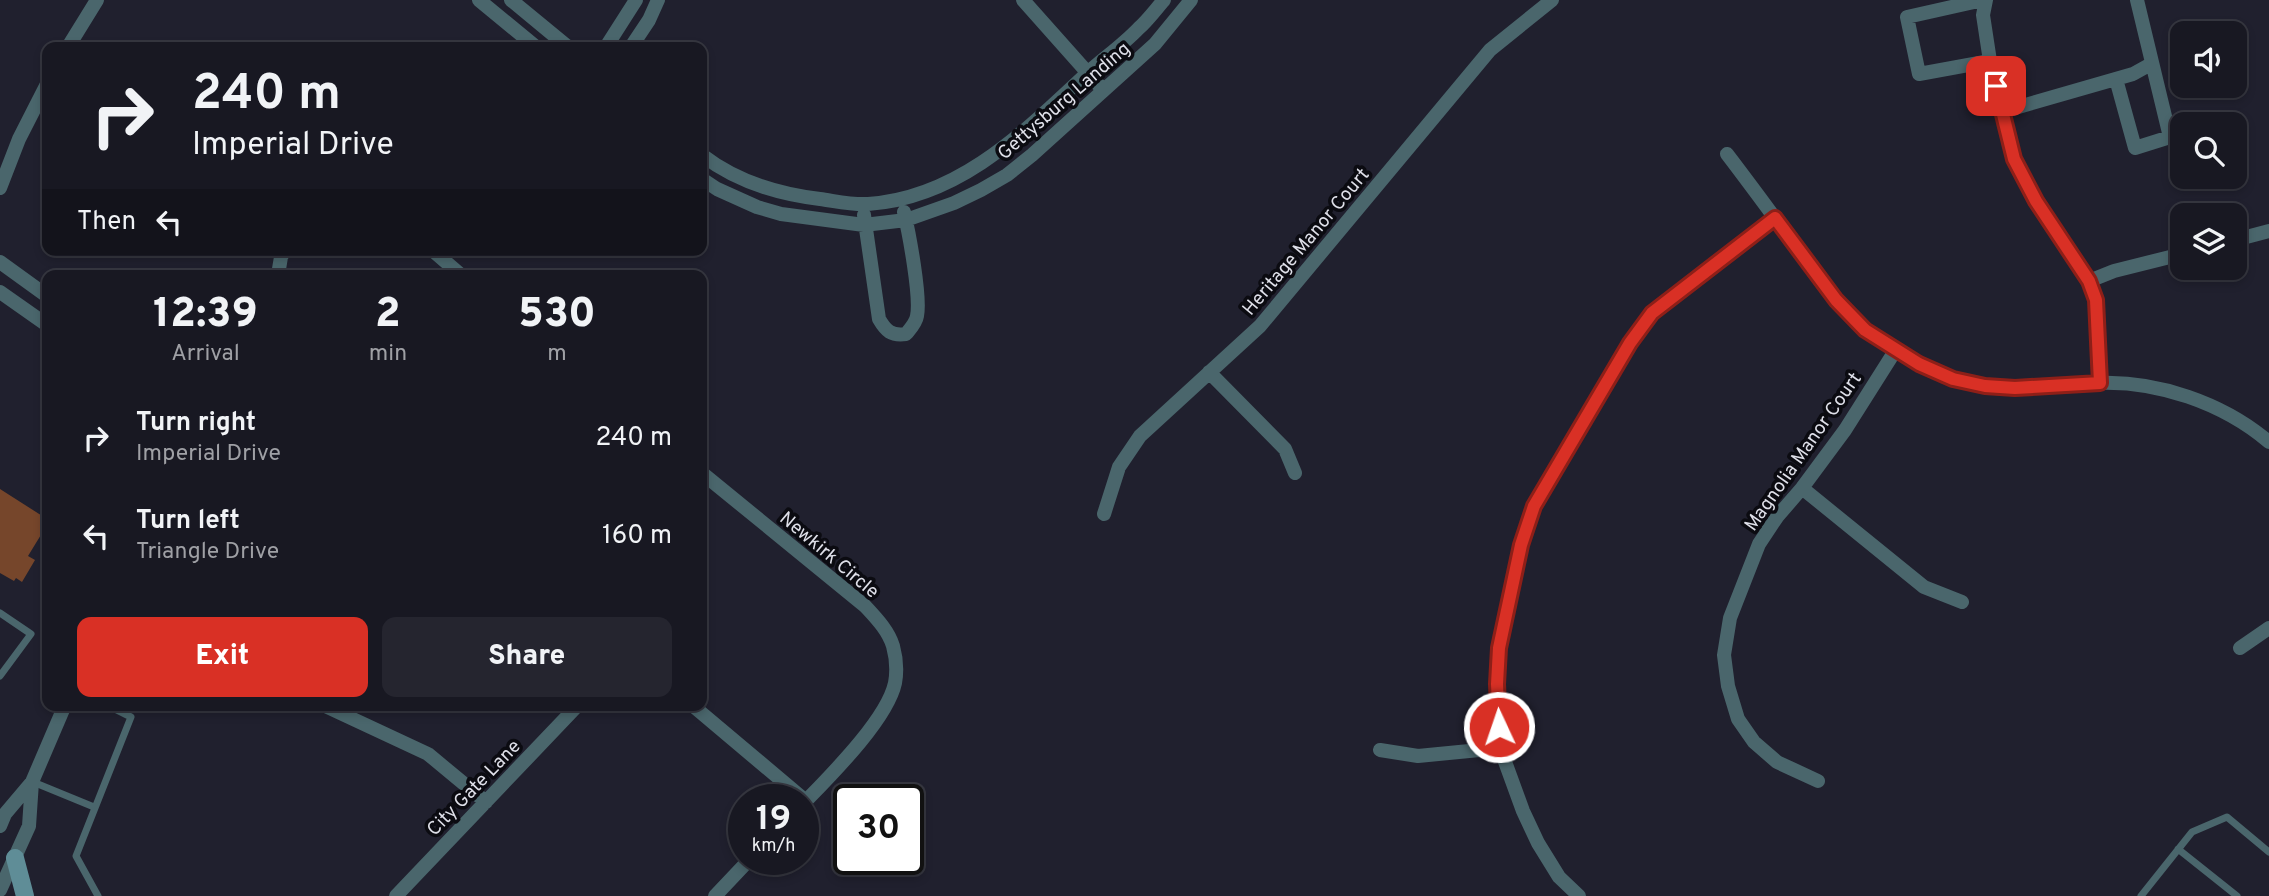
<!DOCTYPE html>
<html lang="en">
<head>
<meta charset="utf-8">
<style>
	body { margin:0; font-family:Overpass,sans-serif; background:#25252f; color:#f1f3f6; height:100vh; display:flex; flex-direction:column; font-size:26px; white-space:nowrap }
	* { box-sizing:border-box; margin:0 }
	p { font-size:23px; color:#9fa0a5 }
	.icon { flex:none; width:38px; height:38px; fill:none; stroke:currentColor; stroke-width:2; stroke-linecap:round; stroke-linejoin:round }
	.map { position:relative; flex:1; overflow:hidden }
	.panel { position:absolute; left:42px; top:270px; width:665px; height:441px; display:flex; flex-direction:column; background:#181822; border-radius:14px; box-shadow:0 4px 10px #0003,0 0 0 2px #363740 }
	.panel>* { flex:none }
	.banner { position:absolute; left:42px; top:42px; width:665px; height:214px; border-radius:14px; box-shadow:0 4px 10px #0003,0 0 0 2px #363740; background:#181822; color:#f1f3f6; overflow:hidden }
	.controls { position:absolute; left:2170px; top:21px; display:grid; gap:14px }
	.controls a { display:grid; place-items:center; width:77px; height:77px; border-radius:14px; background:#181822; box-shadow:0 4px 10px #0003,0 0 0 2px #363740; font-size:35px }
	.speed { position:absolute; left:728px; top:784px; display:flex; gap:14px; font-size:35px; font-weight:700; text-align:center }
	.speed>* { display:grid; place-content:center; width:91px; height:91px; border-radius:50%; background:#181822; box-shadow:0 4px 10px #0003,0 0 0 2px #363740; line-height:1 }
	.speed small { font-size:18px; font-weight:400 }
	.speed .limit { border:4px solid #111; border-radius:10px; background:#fff; color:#111 }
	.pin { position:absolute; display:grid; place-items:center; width:60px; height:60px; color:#fff; margin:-30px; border-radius:14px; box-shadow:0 4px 10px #0006 }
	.me { position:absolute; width:77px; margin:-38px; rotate:357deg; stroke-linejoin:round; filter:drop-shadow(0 0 5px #0008) }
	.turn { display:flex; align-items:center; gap:24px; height:147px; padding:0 35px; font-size:32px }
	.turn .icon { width:91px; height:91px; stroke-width:2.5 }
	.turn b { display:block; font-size:49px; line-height:60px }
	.then { display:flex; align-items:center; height:66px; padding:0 35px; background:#0003; gap:14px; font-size:26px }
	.eta { display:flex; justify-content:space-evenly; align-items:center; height:119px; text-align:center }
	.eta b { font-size:42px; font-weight:800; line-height:49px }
	.button { display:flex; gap:14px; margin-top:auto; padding:14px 35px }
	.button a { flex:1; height:80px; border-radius:14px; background:#d93025; color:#fff; font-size:28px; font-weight:800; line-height:80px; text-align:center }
	.button a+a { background:#25252f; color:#f1f3f6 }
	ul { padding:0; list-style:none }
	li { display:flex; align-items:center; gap:21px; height:98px; padding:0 35px }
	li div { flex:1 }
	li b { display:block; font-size:26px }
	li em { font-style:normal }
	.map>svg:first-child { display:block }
</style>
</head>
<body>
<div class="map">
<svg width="2269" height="896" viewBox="0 0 2269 896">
	<rect width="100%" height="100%" fill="#20202e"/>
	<path fill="#76462b" d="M0 489 47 519V525L28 556 35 560 22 582 16 578 14 581 0 573Z"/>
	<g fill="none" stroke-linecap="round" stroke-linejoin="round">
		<path stroke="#4a666c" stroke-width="7" d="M2228 124 2241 121
			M0 613 31 634 0 676
			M33 782 94 807
			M2178 849 2237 896
			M98 896 76 856 131 717 107 705
			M2141 896 2192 832 2227 817 2269 852"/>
		<path stroke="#4a666c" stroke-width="14" d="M479 0 536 47
			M511 0 568 47
			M1023 0 1103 90
			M1983 0 1907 17 1919 74 1990 61
			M1986 0 1983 15 1990 61 2014 159 2036 201 2089 281 2097 300 2100 383
			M68 47 97 0
			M606 47 636 0
			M631 47 649 20 658 0
			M2116 79 2135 148 2170 137 2137 0
			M2001 112 2133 74 2151 64
			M1727 154C1750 184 1772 214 1794 244 1824 284 1852 325 1896 351 1923 368 1953 381 1985 386 2021 391 2060 385 2096 383 2157 380 2223 403 2269 442
			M702 155C737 182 777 194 820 199 835 201 852 205 868 204 957 198 1021 135 1083 77 1101 60 1122 46 1139 28 1148 20 1156 9 1164 0
			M702 179 717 189 757 207 781 214 864 225 906 220 954 203 981 190 1007 175 1032 155 1155 44 1191 0
			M0 188 19 139 47 84
			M864 215 879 319C886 331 891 336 906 334 910 329 916 323 917 316 921 297 909 233 904 212
			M2235 240 2269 231
			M432 250 461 275
			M0 262 47 296
			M278 275 281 257 285 250
			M2089 281 2114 271 2182 254
			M0 292 47 325
			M1209 372 1285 449 1295 473
			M702 473 865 606C876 618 888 630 893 646 896 657 897 672 895 683 887 720 829 777 803 804
			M1802 488 1924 587 1962 602
			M1104 514 1119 467 1140 436 1260 326 1490 50 1552 0
			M2240 648 2269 628
			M323 705 428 754 486 802
			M692 705 806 801
			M1380 750 1418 756 1500 748
			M1818 781 1777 762 1754 742 1738 719 1728 686 1724 655 1730 618 1759 544 1777 517 1802 488 1845 430 1895 351
			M0 826 5 814 32 782 65 705
			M0 890 29 826 32 782
			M396 896 578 705
			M715 896 750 859
			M1579 896 1559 877 1538 843 1523 811 1500 748 1497 684 1499 648 1521 545 1534 506 1630 343 1652 313 1775 217"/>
		<path stroke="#5f8d97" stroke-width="18" d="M15 858 25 896"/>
	</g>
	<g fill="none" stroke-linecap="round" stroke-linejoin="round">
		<g stroke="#8d1f18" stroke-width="18">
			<path id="route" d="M1499 727 1497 684 1499 648 1521 545 1534 506 1630 343 1652 313 1775 218 1836 300 1865 330 1919 364 1953 379 1985 386 2015 388 2100 383 2096 300 2089 281 2036 201 2014 159 1996 86"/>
		</g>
		<use href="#route" stroke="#d93025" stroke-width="12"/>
	</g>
	<g text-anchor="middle" stroke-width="7" stroke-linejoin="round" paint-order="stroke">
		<g font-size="19" fill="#dedfe8" stroke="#0b0b11">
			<text transform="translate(1063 100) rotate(-41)" y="7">Gettysburg Landing</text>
			<text transform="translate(1305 241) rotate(-50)" y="7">Heritage Manor Court</text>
			<text transform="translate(1802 451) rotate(-55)" y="7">Magnolia Manor Court</text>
			<text transform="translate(830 554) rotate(40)" y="7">Newkirk Circle</text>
			<text transform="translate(473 787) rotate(-46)" y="7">City Gate Lane</text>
		</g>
	</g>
</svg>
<div class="controls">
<a><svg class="icon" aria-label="sound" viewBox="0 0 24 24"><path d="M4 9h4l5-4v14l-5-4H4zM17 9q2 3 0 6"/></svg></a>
<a><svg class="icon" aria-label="search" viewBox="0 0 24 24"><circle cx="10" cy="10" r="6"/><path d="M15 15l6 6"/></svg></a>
<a><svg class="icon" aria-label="layers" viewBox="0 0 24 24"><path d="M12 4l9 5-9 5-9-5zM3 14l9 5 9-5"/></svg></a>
</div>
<div class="speed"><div>19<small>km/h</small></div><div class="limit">30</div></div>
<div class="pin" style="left:1996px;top:86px;background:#d93025"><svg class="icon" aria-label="arrive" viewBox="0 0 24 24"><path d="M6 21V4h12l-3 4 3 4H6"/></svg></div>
<svg class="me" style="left:1499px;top:727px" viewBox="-20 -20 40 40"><circle r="17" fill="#d93025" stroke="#fff" stroke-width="3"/><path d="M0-11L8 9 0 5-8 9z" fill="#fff"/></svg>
<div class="banner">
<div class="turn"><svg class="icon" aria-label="right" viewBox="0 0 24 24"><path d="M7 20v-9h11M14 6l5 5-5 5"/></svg><div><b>240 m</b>Imperial Drive</div></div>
<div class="then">Then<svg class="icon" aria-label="left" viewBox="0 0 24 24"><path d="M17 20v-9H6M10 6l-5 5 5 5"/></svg></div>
</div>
<section class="panel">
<div class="eta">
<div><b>12:39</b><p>Arrival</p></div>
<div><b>2</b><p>min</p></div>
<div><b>530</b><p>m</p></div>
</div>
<ul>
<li><svg class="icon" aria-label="right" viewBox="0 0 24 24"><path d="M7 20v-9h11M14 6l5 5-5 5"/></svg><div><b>Turn right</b><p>Imperial Drive</p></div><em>240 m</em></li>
<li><svg class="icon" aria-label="left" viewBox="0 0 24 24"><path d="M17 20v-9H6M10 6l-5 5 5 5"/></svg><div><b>Turn left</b><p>Triangle Drive</p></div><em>160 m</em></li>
</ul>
<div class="button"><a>Exit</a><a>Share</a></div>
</section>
</div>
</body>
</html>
